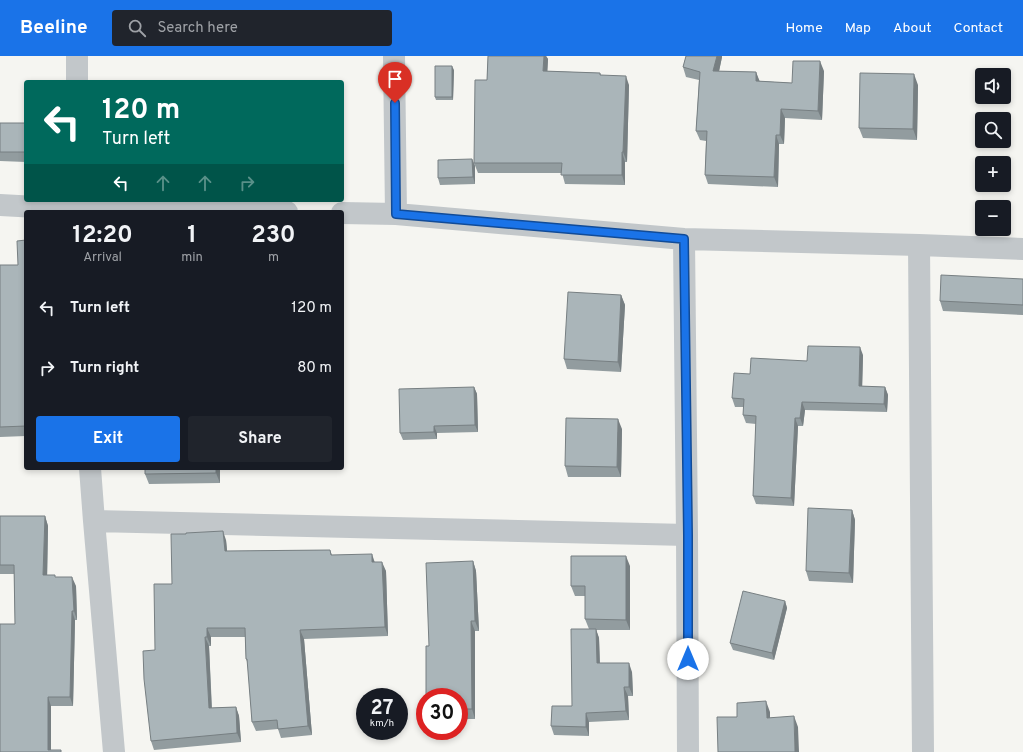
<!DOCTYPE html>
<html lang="en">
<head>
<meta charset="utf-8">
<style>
	body { margin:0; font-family:Overpass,sans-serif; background:#20242c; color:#f1f3f6; height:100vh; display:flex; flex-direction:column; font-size:15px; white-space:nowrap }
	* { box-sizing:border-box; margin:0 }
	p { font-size:13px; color:#9ea1a6 }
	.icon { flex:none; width:22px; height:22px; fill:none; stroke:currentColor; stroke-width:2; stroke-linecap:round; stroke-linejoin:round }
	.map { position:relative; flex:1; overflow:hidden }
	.sheet { position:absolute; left:24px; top:154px; width:320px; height:260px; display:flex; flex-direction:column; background:#171b24; border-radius:4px; box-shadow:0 2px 6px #0003 }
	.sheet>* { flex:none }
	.guide { position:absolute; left:24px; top:24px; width:320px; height:122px; border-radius:4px; box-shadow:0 2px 6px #0003; background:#00695c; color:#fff; overflow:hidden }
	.fabs { position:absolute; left:975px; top:12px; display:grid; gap:8px }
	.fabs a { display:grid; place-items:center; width:36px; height:36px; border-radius:4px; background:#171b24; box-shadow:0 2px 6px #0003; font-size:20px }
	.speed { position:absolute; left:356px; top:632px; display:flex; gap:8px; font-size:20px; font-weight:700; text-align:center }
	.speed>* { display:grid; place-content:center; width:52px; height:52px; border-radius:50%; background:#171b24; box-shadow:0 2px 6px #0003; line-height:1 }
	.speed small { font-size:10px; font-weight:400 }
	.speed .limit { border:6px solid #d22; background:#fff; color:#111 }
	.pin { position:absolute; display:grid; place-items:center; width:34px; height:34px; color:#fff; margin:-41px -17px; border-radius:50% 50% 50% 0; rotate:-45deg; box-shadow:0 0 4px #0007 }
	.pin .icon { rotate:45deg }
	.me { position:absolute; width:44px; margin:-22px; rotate:0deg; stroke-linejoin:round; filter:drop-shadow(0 0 3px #0008) }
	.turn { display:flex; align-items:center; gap:14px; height:84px; padding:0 12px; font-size:18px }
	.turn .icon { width:52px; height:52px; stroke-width:2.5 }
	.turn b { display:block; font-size:28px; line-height:34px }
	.lanes { display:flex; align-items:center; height:38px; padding:0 12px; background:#0003; justify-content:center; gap:20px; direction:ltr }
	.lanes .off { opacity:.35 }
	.eta { display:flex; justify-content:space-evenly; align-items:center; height:68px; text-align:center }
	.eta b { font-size:24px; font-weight:700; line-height:28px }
	.primary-button { display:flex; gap:8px; margin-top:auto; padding:8px 12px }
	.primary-button a { flex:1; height:46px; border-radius:4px; background:#1a73e8; color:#fff; font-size:16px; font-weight:700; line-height:46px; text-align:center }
	.primary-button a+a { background:#20242c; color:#f1f3f6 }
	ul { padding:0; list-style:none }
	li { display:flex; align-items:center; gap:12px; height:60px; padding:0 12px }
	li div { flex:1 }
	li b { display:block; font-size:15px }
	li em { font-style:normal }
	header { display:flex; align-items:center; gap:24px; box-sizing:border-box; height:56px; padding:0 20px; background:#1a73e8; color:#fff }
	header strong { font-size:19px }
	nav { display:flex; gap:22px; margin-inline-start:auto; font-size:14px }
	.search { width:280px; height:36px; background:#20242c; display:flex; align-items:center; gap:10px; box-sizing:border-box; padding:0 14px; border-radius:4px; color:#9ea1a6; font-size:15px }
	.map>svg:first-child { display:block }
</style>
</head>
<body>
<header>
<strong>Beeline</strong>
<div class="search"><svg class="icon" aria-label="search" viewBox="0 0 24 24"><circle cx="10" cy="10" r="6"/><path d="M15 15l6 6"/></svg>Search here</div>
<nav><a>Home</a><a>Map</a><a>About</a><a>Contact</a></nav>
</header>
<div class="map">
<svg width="1023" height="696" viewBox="0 0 1023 696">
	<rect width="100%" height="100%" fill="#f5f5f1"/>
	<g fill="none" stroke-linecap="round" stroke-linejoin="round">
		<path stroke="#c2c7ca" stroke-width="22" d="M394 0 396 158
			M77 26V0
			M0 149 73 153 287 156
			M342 157 396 158 684 183 919 189 1023 193
			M684 183 687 479 688 696
			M919 189 923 696
			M90 412 94 465 114 696
			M94 465 687 479"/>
	</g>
	<path fill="#929c9f" d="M488 0H546L548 3 547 15 600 17 601 19 629 29 627 106H625V129L565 128 562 117H478L474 107 487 24Z
		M686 0H722V1L719 15 756 16 759 25 792 27 824 15 822 64 785 62 784 88H779L778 131 708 128 705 119 706 85 700 84 696 75 699 24 686 21 683 11Z
		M454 14 453 44H436L435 41Z
		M918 29 917 84 863 82 859 72Z
		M0 67H26V106L0 105Z
		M472 103 475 110V128L440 129 438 122Z
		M26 184V380L0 381V209H18Z
		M1023 223V259L943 255 940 245Z
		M621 239 625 249 621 316 567 313 564 303Z
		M863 299 862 330 885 331 888 339 887 356 805 354 803 370H798L794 450 756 448 753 440 756 368 746 367 743 359 744 351H735L732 342 750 318 807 305Z
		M474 331 477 338 478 376 437 377V383L403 384 400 377Z
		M622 373 621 421H568L565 410Z
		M220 412V427L149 428 145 418Z
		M852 454 855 464 853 527 809 525 806 515Z
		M0 460H45L48 470 47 519H55V521L76 530 77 564H75L73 650H51L0 696 15 568 14 518H0Z
		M226 484 227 495 330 494 332 499 375 506 386 515 388 580 304 583 312 679 281 682 278 673 256 675 252 666 248 608 246 603 245 581H211V590H209L212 652 236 651 239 660 241 686 154 694 151 685 155 594 172 528Z
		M473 505 476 515 479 575H475V663H459V641L429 590Z
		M630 510V574H596L599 582 600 607 632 616 633 640H628L629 664 589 666V680L554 679 551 670 572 650 589 573 585 563V540H575L571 530Z
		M785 545 787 552 774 604 733 594 730 587Z
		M429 675H449V676H430Z"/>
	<path fill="#777f82" d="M544 0H546L548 3 547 25 543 15Z
		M717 0H722V1L717 25 713 15Z
		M820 5 824 15 822 64 818 55Z
		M452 10 454 14 453 44 452 41Z
		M756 16 760 26 756 25Z
		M914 18 918 29 917 84 913 73Z
		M626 20 629 29 627 106 623 96Z
		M781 53 785 62 784 88 780 79Z
		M776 79 779 88 778 131 774 121Z
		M622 96 625 106V129L622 119Z
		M472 103 475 110V128L473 121Z
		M621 239 625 249 621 316 618 306Z
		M860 291 863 299 862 338 859 330Z
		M474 331 477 338 478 376 475 369Z
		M885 331 888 339 887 356 884 348Z
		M802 346 805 354 803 370 800 362Z
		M795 362 798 370 794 450 791 442Z
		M618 363 622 373 621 421 617 411Z
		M434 370 437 377V383L434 376Z
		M216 412H220V427L216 417Z
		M852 454 855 464 853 527 849 517Z
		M45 460 48 470 47 528 43 519Z
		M223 475 226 484 228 504 225 495Z
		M372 498 375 507 372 506Z
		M626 500 630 510V574L626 564Z
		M473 505 476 515 479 575 475 565Z
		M382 506 386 515 388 580 385 571Z
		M72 521 76 530 77 564 74 555Z
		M785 545 787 552 774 604 772 597Z
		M72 555 75 564 73 650 70 641Z
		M471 565 475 575V663L472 653Z
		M207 572 211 581V590L207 581Z
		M596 573 599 582 600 616 597 607Z
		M300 574 304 583 312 679 308 670Z
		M205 581 209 590 212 661 209 652Z
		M629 607 632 616 633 640 629 631Z
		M624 631 628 640 629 664 626 655Z
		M48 641 51 650V696L48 694Z
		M766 645 770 656V672L767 662Z
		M236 651 239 660 241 686 237 677Z
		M586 657 589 666V680L586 671Z
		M794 660 798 671 799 696H795Z"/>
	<path fill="#aab5b9" stroke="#777f82" d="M488 0H544L543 15 600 17V19L626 20 623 96H622V119H561L562 107H474L475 24H487Z
		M686 0H717L713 15 756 16V25L792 27 793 5H820L818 55 781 53 780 79H776L774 121 705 119 707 75H696L700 16 683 11Z
		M435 10H452V41H435Z
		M860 17 914 18 913 73 859 72Z
		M0 67H26V96H0Z
		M472 103 473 121 438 122V104Z
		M26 184V370L0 371V209H18L17 185Z
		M941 219 1023 223V249L940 245Z
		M568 236 621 239 618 306 564 303Z
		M808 290 860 291 859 330 885 331 884 348 802 346 800 362H795L791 442 753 440 756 360 743 359 744 343 732 342 734 317 750 318 751 302 807 305Z
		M474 331 475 369 434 370V376L400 377 399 333Z
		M566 362 618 363 617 411 565 410Z
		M145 412H216V417L145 418Z
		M808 452 852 454 849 517 806 515Z
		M0 460H45L43 519H55V521H72L74 555H72L70 641H48V694H61V696H0V568H15L14 509H0Z
		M223 475 225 495 330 494 331 499 372 498V506H382L385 571 300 574 308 670 278 673 277 664 252 666 247 603H246L245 572H207V581H205L209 652 236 651 237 677 151 685 144 623 143 595 155 594 154 528H172L171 478H186V477Z
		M571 500H626V564L585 563V530H571Z
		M473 505 475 565H471L472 653H459V641H426V590H429L426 507Z
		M743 535 785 545 772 597 730 587Z
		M571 573H596L597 607H629V631H624L626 655 586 657V671L551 670 552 650H572Z
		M766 645 767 662 794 660 795 696H718L717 661H737V647Z"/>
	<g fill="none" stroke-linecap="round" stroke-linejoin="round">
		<g stroke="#114b97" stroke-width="10">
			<path id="route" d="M395 47 396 158 684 183 688 479V603"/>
		</g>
		<use href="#route" stroke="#1a73e8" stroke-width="7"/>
	</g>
</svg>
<div class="fabs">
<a><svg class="icon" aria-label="sound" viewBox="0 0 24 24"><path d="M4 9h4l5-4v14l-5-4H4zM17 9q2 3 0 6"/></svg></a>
<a><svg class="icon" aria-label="search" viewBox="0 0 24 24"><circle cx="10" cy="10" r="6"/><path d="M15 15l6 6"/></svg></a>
<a>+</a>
<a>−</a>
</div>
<div class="speed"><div>27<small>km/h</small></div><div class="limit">30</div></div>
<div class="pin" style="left:395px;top:47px;background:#d93025"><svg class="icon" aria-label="arrive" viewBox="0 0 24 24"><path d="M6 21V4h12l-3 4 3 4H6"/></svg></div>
<svg class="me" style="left:688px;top:603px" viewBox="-20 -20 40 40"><circle r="19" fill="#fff"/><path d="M0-13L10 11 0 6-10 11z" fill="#1a73e8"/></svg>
<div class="guide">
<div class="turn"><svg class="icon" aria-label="left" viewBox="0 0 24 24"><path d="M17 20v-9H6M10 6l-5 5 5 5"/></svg><div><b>120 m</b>Turn left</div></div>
<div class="lanes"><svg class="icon" aria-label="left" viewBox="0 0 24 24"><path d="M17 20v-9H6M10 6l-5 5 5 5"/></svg><svg class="icon off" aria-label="ahead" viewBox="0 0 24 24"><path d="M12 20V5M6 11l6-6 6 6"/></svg><svg class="icon off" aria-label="ahead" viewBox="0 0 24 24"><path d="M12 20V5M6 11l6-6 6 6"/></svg><svg class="icon off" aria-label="right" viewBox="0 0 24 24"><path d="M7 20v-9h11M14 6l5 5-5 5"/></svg></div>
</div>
<section class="sheet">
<div class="eta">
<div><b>12:20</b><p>Arrival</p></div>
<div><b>1</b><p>min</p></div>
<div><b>230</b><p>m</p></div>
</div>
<ul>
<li><svg class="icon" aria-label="left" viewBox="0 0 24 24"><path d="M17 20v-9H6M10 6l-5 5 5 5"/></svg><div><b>Turn left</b></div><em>120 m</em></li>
<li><svg class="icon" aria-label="right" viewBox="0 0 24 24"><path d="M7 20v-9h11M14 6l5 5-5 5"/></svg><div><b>Turn right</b></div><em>80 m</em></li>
</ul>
<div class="primary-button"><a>Exit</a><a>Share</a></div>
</section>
</div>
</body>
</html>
